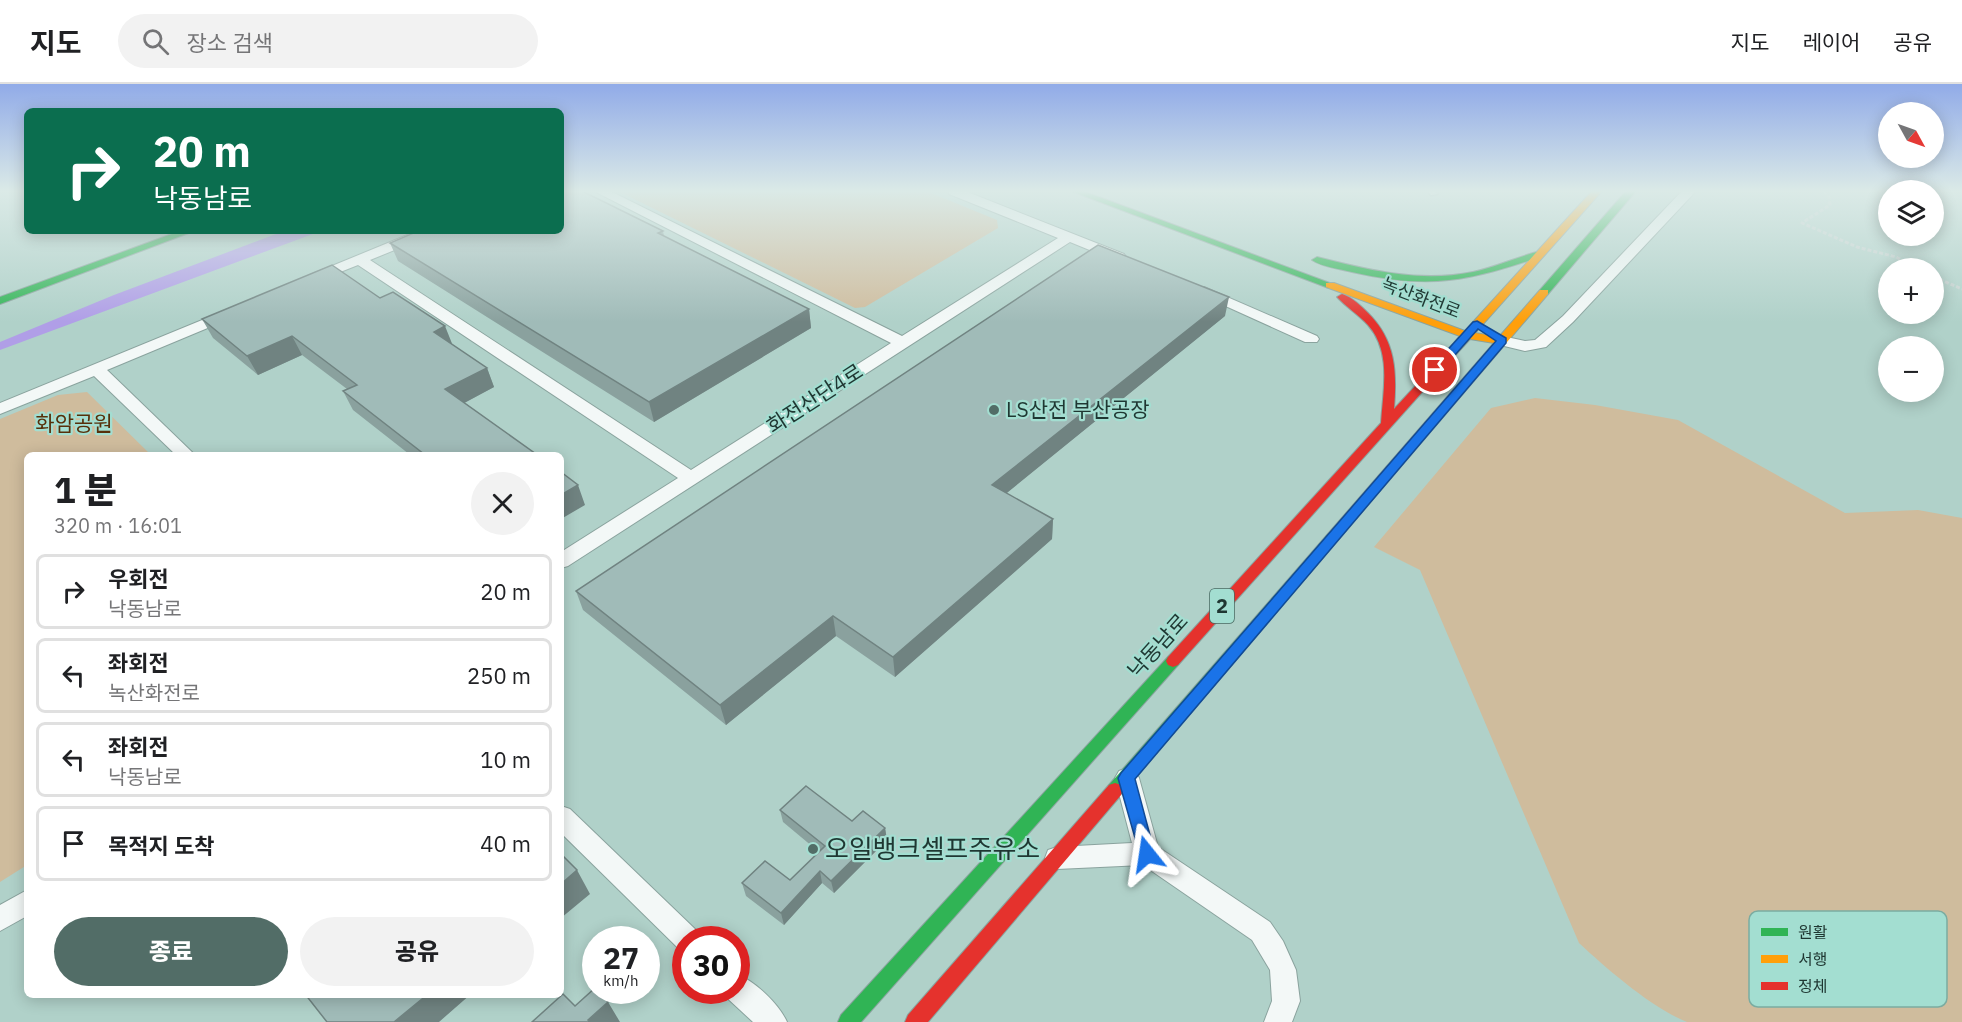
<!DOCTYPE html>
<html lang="ko">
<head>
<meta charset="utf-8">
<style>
	body { margin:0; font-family:"IBM Plex Sans","Noto Sans KR",sans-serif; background:#f2f2f2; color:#202124; height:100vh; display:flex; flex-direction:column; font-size:22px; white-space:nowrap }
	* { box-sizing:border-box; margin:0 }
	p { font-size:20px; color:#757577 }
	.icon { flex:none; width:33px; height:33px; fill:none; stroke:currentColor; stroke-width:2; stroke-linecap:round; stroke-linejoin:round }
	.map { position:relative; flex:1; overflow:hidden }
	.sheet { position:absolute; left:24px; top:368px; width:540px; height:546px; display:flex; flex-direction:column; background:#fff; border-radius:9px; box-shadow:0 3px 15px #0003 }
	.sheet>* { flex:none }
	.hud { position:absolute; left:24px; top:24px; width:540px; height:126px; border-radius:9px; box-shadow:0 3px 15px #0003; background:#0b6e4f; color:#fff; overflow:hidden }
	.needle { width:39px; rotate:130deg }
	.fabs { position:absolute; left:1878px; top:18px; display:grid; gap:12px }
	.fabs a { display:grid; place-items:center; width:66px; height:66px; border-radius:50%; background:#fff; box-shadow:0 3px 15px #0003; font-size:30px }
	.speed { position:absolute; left:582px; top:842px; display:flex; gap:12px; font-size:30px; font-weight:700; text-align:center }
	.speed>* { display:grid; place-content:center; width:78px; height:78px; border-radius:50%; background:#fff; box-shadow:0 3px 15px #0003; line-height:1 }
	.speed small { font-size:15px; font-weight:400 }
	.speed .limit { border:9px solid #d22; background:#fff; color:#111 }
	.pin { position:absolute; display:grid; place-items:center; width:51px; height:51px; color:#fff; margin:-26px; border:3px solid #fff; border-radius:50%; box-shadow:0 2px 6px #0007 }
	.me { position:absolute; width:66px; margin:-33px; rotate:345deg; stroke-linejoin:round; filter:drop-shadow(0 0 4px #0008) }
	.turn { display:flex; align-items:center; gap:21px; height:126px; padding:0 30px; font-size:27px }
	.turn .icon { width:78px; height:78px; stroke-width:2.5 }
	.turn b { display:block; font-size:42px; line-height:51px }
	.round { display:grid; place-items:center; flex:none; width:63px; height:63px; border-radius:32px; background:#f2f2f2 }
	.summary { display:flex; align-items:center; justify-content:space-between; height:102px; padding:0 30px }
	h1 { font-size:36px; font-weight:800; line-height:45px }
	.button { display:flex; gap:12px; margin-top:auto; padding:12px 30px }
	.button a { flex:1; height:69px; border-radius:36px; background:#526d67; color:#fff; font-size:24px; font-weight:800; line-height:69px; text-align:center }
	.button a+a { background:#f2f2f2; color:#202124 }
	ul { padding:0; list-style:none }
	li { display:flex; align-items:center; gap:18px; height:75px; margin:0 12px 9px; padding:0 18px; border:3px solid #e0e0e0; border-radius:9px }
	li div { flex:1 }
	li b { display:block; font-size:22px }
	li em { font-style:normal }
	header { display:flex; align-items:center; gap:36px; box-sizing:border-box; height:84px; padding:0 30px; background:#fff; border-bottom:2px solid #e0e0e0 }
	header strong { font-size:28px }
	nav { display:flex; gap:33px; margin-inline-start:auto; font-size:21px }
	.search { width:420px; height:54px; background:#f2f2f2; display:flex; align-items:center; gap:15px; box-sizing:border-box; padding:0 21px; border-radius:33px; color:#757577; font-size:22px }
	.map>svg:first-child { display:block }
</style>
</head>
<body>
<header>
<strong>지도</strong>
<div class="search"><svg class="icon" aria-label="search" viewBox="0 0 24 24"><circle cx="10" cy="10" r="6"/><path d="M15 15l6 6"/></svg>장소 검색</div>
<nav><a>지도</a><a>레이어</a><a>공유</a></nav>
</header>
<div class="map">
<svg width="1962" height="938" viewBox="0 0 1962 938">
	<rect width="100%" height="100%" fill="#b0d1c9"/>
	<path fill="#cfbc9d" d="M618 107H926L997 136 998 144 865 223 855 224Z
		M87 308 150 370H27V781L0 798V335L58 311Z
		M1535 314 1595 321 1678 336 1845 429 1918 426 1962 434V938H1687C1652 924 1607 885 1579 859L1420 486 1374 463 1491 324Z"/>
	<path fill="#b09ee7" d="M284 147H321L0 266V258L114 211Z"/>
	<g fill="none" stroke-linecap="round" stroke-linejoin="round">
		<g stroke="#8aa39e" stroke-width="3">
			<path id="lane" d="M1428 107H1435L1437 110 1431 111Z"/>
		</g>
		<g stroke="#8aa39e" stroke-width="2">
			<path id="street" d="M594 107H610L902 252 1058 154 949 110 948 107H965L1124 170 1126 173 1124 176H1114L1070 158 568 482 561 484V468L678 394 358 181 315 198 308 194 310 191 417 147H436L434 150 370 176 691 386 891 259Z
				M1682 107H1696L1573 238 1546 263 1525 267 1496 260 1494 257 1502 252 1525 257 1535 256 1563 232Z
				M1204 203 1317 252 1319 255 1317 258H1305L1199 210 1197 207Z
				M229 225 234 227 237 230 234 233 107 286 194 370H175L94 292 0 330V319Z
				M1127 684 1135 687 1139 694 1158 763 1270 838 1283 857 1296 886 1300 917 1292 938H1264L1272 917 1270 886 1252 856 1143 781 1057 785 1048 782 1045 774 1048 766 1057 763 1132 759 1115 694 1119 687Z
				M561 722 570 725 696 846 700 855H686V867L678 864 561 749Z
				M27 806V832L0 847V821Z
				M736 890C755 897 779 920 787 938H753L726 913 724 906H736Z"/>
		</g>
		<g stroke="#8aa39e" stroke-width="2">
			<path id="fast" d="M1071 107H1083L1335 201 1330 204 1326 203Z
				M1626 107H1636L1548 210H1540V206Z
				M180 147H194L0 220V213Z
				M1540 167 1543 168V172C1468 197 1431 206 1352 188 1340 185 1322 183 1312 176L1317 173C1368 186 1420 199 1473 188 1496 183 1517 173 1540 167Z
				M1333 448 1338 450 1340 453 1338 456 1121 711 1115 713 1109 711 1107 706 1109 701 1328 450Z
				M1173 571 1178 573 1180 577 1178 581 861 938H838L841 931 1168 573Z"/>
		</g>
		<g stroke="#8aa39e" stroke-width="2">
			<path id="slow" d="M1592 107H1602L1475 249 1499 253 1540 206H1548V210L1338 456H1328L1326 453 1328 450 1494 259 1470 255 1439 289H1431V285L1460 252 1326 203V199H1334L1465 247Z"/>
		</g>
		<g stroke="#8aa39e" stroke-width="2">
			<path id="jam" d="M1342 210C1352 213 1361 222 1368 229 1396 257 1397 288 1394 325L1431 285 1435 284 1441 287 1178 581 1173 583 1168 581 1166 577 1168 573 1381 339C1383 306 1392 268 1368 241 1358 230 1346 223 1337 213Z
				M1115 699 1121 701 1123 706 1121 711 928 938H905L908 931 1109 701Z"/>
		</g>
		<path stroke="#cad4d2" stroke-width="3" stroke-dasharray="4 2" stroke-linecap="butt" d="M1824 107 1829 113 1830 121 1802 139 1857 163 1896 173 1917 184
			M1934 193 1962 205"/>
		<use href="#lane" fill="#f3f8f7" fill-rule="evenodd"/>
		<use href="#street" fill="#f3f8f7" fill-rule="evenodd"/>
		<use href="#fast" fill="#30b455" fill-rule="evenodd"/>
		<use href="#slow" fill="#ff9f0a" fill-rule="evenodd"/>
		<use href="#jam" fill="#e5322d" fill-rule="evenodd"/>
	</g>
	<path fill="#8aa19e" d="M663 147 664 152 809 225 811 244 654 338 398 177 390 159Z
		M1225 232 1006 409 1053 435 1052 455 895 593 836 552 726 641 583 526 576 507Z
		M202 235 453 261 487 284 494 303 464 319 536 370H409L353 326 343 307 347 305 302 271 258 291 213 254Z
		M780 726 885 744 887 756 834 809 822 799 784 841 746 812 742 799 790 796 819 768 783 738Z"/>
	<path fill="#708381" d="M1229 213 1225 232 992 421V401Z
		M809 225 811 244 654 338 649 318Z
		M445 242 453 262 434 248Z
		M292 252 302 271 258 291 247 272Z
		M487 284 494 303 453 325 445 305Z
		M578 401 585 421 561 435V411Z
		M1053 435 1052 455 895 593 893 573Z
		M833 532 836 552 726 641 720 621Z
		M885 744 887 756 834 809 831 797Z
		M577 786 590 810 561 834V800Z
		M820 787 822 799 784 841 781 829Z
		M428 910H471L439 938H394Z
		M608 918 620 938H589L588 936Z"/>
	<path fill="#a0bbb8" stroke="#708381" stroke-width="1.5" d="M561 107H582L663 147 658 149 809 225 649 318 390 159 418 147H561Z
		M1098 161 1229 213 992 401 1053 435 893 573 833 532 720 621 576 507Z
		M332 181 380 214 393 208 445 242 434 248 487 284 445 305 536 370H424L343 307 357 301 292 252 247 272 202 235Z
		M561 388 578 401 561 411Z
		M806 702 852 737 863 727 885 744 831 797 820 787 781 829 742 799 765 777 790 796 825 762 780 726Z
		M561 770 577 786 561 800Z
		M595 904 596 906H597L608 918 588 936 590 938H532L563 910 575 922Z
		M305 910H428L394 938H327Z"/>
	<linearGradient id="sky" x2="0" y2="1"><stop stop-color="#91abe8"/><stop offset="0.45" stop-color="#dbeae7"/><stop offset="1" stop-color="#dbeae7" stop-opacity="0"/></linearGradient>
	<rect width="1962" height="238" fill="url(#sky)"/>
	<path fill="#1a73e8" stroke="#114b97" stroke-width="1.5" d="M1477 237 1506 254V259L1135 695 1155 770 1153 775 1147 778 1141 775 1118 694 1121 689 1496 257 1478 245 1439 289H1431V284L1473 238Z"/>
	<g fill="#526d67" stroke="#a3ded1" stroke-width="2">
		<circle cx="994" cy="326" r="6"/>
		<circle cx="813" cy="765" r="6"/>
	</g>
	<g text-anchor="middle" stroke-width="4.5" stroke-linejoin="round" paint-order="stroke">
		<g font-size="18" fill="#1f3732" stroke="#a3ded1">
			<text transform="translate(1421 214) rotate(21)" y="6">녹산화전로</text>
		</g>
		<rect fill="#a3ded1" stroke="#476962" stroke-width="1.5" x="1210" y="505" width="24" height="34" rx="4.5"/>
		<g font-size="20" font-weight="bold" fill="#1f3732">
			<text x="1222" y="529">2</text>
		</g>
		<g font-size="21" fill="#1f3732" stroke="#a3ded1">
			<text transform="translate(815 315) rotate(-33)" y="7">화전산단4로</text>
			<text transform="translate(1158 562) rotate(-48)" y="7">낙동남로</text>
		</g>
		<g font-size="21" fill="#1f3732" stroke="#a3ded1" text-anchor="start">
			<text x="1006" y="333">LS산전 부산공장</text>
		</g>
		<g font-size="21" fill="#57300a" stroke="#a3ded1">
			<text x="74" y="347">화암공원</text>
		</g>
		<g font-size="26" fill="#1f3732" stroke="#a3ded1" text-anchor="start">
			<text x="825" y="774">오일뱅크셀프주유소</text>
		</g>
	</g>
	<rect x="1749" y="827" width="198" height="96" rx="9" fill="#a3ded1" stroke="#7baca1" stroke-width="1.5"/>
	<rect x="1761" y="844" width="27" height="8" fill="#30b455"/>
	<rect x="1761" y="871" width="27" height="8" fill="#ff9f0a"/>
	<rect x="1761" y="898" width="27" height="8" fill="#e5322d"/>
	<g font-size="16" fill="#1f3732">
		<text x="1798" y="854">원활</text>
		<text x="1798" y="881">서행</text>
		<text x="1798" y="908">정체</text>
	</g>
</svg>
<div class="fabs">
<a><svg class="needle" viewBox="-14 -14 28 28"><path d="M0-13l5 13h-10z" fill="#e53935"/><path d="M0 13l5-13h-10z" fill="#757577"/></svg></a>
<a><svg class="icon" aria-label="layers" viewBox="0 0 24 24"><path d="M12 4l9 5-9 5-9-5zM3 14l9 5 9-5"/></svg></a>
<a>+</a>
<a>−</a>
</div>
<div class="speed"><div>27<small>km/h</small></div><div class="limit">30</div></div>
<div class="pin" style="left:1435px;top:286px;background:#d93025"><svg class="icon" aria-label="arrive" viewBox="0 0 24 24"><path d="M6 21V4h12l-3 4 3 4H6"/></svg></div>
<svg class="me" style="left:1147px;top:770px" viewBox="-20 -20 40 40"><path d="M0-17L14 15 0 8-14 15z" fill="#1a73e8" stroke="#fff" stroke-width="4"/></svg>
<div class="hud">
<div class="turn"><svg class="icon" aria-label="right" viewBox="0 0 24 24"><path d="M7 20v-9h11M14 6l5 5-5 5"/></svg><div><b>20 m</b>낙동남로</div></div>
</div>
<section class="sheet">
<div class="summary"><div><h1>1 분</h1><p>320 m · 16:01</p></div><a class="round"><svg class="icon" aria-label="close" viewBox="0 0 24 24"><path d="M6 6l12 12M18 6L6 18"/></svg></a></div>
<ul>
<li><svg class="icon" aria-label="right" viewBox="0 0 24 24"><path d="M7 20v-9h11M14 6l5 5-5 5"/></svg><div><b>우회전</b><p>낙동남로</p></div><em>20 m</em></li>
<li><svg class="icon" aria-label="left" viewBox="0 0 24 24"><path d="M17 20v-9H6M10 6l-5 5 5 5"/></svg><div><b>좌회전</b><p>녹산화전로</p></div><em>250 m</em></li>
<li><svg class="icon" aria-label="left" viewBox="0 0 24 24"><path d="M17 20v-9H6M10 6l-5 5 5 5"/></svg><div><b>좌회전</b><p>낙동남로</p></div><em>10 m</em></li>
<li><svg class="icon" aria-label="arrive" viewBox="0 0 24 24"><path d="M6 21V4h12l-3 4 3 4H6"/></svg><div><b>목적지 도착</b></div><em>40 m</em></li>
</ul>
<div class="button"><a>종료</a><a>공유</a></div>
</section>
</div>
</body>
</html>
